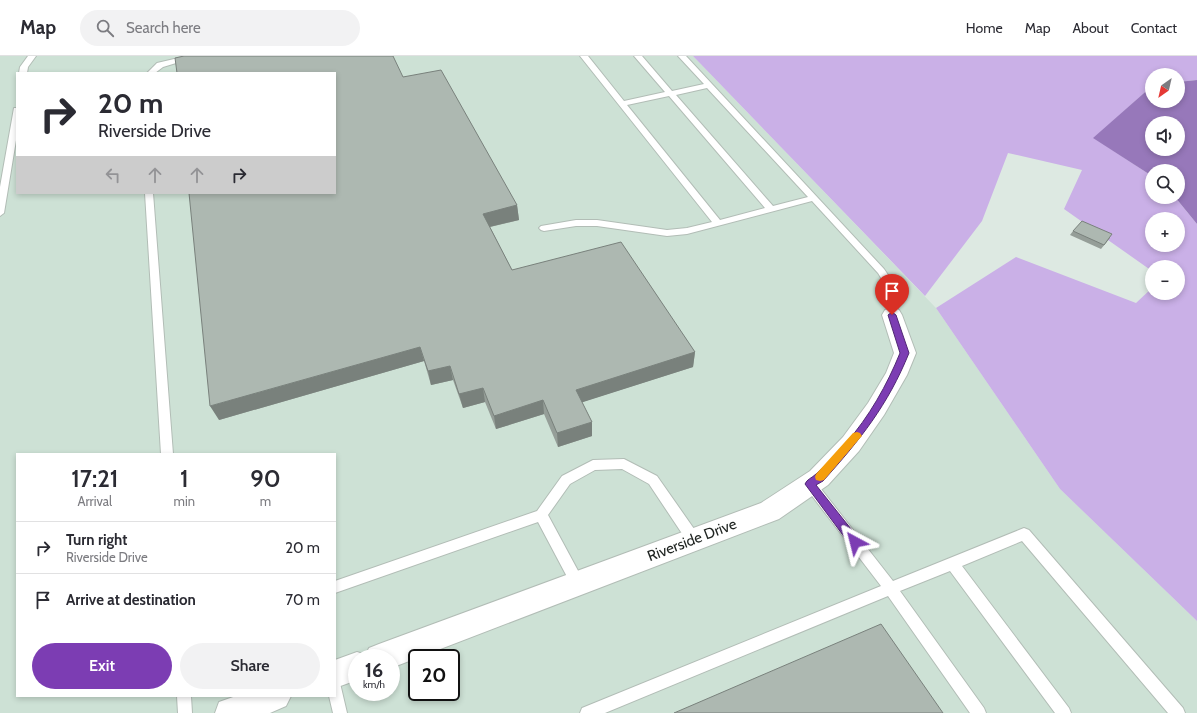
<!DOCTYPE html>
<html lang="en">
<head>
<meta charset="utf-8">
<style>
	body { margin:0; font-family:Cabin,sans-serif; background:#f2f2f3; color:#2b2b33; height:100vh; display:flex; flex-direction:column; font-size:15px; white-space:nowrap }
	* { box-sizing:border-box; margin:0 }
	p { font-size:13px; color:#7c7c81 }
	.icon { flex:none; width:22px; height:22px; fill:none; stroke:currentColor; stroke-width:2; stroke-linecap:round; stroke-linejoin:round }
	.map { position:relative; flex:1; overflow:hidden }
	.details { position:absolute; left:16px; top:397px; width:320px; height:244px; display:flex; flex-direction:column; background:#fff; border-radius:0px; box-shadow:0 2px 6px #0003 }
	.details>* { flex:none }
	.banner { position:absolute; left:16px; top:16px; width:320px; height:122px; border-radius:0px; box-shadow:0 2px 6px #0003; background:#fff; color:#2b2b33; overflow:hidden }
	.needle { width:26px; rotate:214deg }
	.buttons { position:absolute; left:1145px; top:12px; display:grid; gap:8px }
	.buttons a { display:grid; place-items:center; width:40px; height:40px; border-radius:50%; background:#fff; box-shadow:0 2px 6px #0003; font-size:20px }
	.speed { position:absolute; left:348px; top:593px; display:flex; gap:8px; font-size:20px; font-weight:700; text-align:center }
	.speed>* { display:grid; place-content:center; width:52px; height:52px; border-radius:50%; background:#fff; box-shadow:0 2px 6px #0003; line-height:1 }
	.speed small { font-size:10px; font-weight:400 }
	.speed .limit { border:2px solid #111; border-radius:6px; background:#fff; color:#111 }
	.pin { position:absolute; display:grid; place-items:center; width:34px; height:34px; color:#fff; margin:-41px -17px; border-radius:50% 50% 50% 0; rotate:-45deg; box-shadow:0 0 4px #0007 }
	.pin .icon { rotate:45deg }
	.me { position:absolute; width:44px; margin:-22px; rotate:322deg; stroke-linejoin:round; filter:drop-shadow(0 0 3px #0008) }
	.turn { display:flex; align-items:center; gap:14px; height:84px; padding:0 16px; font-size:18px }
	.turn .icon { width:52px; height:52px; stroke-width:2.5 }
	.turn b { display:block; font-size:28px; line-height:34px }
	.lanes { display:flex; align-items:center; height:38px; padding:0 16px; background:#0003; justify-content:center; gap:20px; direction:ltr }
	.lanes .off { opacity:.35 }
	.eta { display:flex; justify-content:space-evenly; align-items:center; height:68px; text-align:center }
	.eta b { font-size:24px; font-weight:600; line-height:28px }
	.action { display:flex; gap:8px; margin-top:auto; padding:8px 16px }
	.action a { flex:1; height:46px; border-radius:24px; background:#7c3db3; color:#fff; font-size:16px; font-weight:600; line-height:46px; text-align:center }
	.action a+a { background:#f2f2f3; color:#2b2b33 }
	ul { padding:0; list-style:none }
	li { display:flex; align-items:center; gap:12px; height:52px; padding:0 16px; border-top:1px solid #e1e1e2 }
	li div { flex:1 }
	li b { display:block; font-size:15px }
	li em { font-style:normal }
	header { display:flex; align-items:center; gap:24px; box-sizing:border-box; height:56px; padding:0 20px; background:#fff; border-bottom:1px solid #e1e1e2 }
	header strong { font-size:19px }
	nav { display:flex; gap:22px; margin-inline-start:auto; font-size:14px }
	.search { width:280px; height:36px; background:#f2f2f3; display:flex; align-items:center; gap:10px; box-sizing:border-box; padding:0 14px; border-radius:22px; color:#7c7c81; font-size:15px }
	.map>svg:first-child { display:block }
</style>
</head>
<body>
<header>
<strong>Map</strong>
<div class="search"><svg class="icon" aria-label="search" viewBox="0 0 24 24"><circle cx="10" cy="10" r="6"/><path d="M15 15l6 6"/></svg>Search here</div>
<nav><a>Home</a><a>Map</a><a>About</a><a>Contact</a></nav>
</header>
<div class="map">
<svg width="1197" height="657" viewBox="0 0 1197 657">
	<rect width="100%" height="100%" fill="#dde9e2"/>
	<path fill="#cde1d5" fill-rule="evenodd" d="M0 0H693L936 252 1060 433 1197 565V657H0ZM17 17H335V137H17ZM17 398H335V640H17ZM357 602H391V636H357ZM417 602H451V636H417Z"/>
	<path fill="#cab0e7" fill-rule="evenodd" d="M693 0H1197V24L1178 26V19H1152V30L1094 82 1152 120V141H1175L1197 168V565L1060 433 936 252 1016 201 1136 247 1152 232V237H1178V211H1152V215L1064 153 1082 114 1008 97 982 165 925 240ZM1152 163H1178V189H1152Z"/>
	<path fill="#9778ba" fill-rule="evenodd" d="M1197 24V168L1175 141H1178V115H1152V120L1093 82 1152 30V45H1178V26ZM1152 67H1178V93H1152Z"/>
	<g fill="none" stroke-linecap="round" stroke-linejoin="round">
		<g stroke="#b2bdb6" stroke-width="2">
			<path id="lane" d="M28 0H36L28 11 27 17H19L20 11Z
				M187 0H199L163 11 155 17H147L157 7Z
				M580 0H588L624 45 665 36 634 0H642L672 35 704 28 678 0H686L884 213 901 238 896 262H888L887 259 891 238 878 217 812 145 687 178 667 180 597 170H576L544 175 541 174 539 172 541 170 576 164H597L667 174 687 172 712 166ZM707 32 808 141 773 150 676 39ZM669 40 765 152 720 164 627 49Z
				M14 52H17V78L4 157 0 160V131Z
				M145 137H153L173 398H161Z
				M624 403 657 420 699 480 700 484 699 488 694 490 689 488 649 428 622 413 595 414 570 428 548 459 583 524 585 528 583 532 578 534 573 532 538 466 335 537V525L537 455 562 420 593 404Z
				M810 423 814 424 893 525 1019 474 1024 472 1029 474 1183 652 1185 657H1168L1022 485 962 510 1069 652 1071 657H1055L950 515 900 535 984 652 986 657H970L888 540 605 657H580L582 652 881 530 806 432 804 428 806 424Z
				M335 625 340 627 347 657H333L329 640H335Z
				M177 640H191L192 657H178Z"/>
		</g>
		<g stroke="#b2bdb6" stroke-width="2">
			<path id="street" d="M892 252 899 254 902 259 916 297 907 319 884 359 859 395 828 429 779 463 391 612V602H357V624L335 632V604L357 596 366 599 369 592 379 588 761 447 810 415 843 381 868 347 886 317 894 297 882 259 885 254Z
				M236 640H291L286 650 270 657H215L219 646Z"/>
		</g>
		<use href="#lane" fill="#fff" fill-rule="evenodd"/>
		<use href="#street" fill="#fff" fill-rule="evenodd"/>
	</g>
	<path fill="#959e98" d="M403 21 517 149 519 164 490 171 512 214 695 296 693 311 582 346 592 380 558 391 544 358 496 373 485 346 463 352 453 324 431 329 424 305 219 364Z
		M1073 175 1110 182 1101 193 1070 179Z"/>
	<path fill="#79817c" d="M517 149 519 164 485 172 483 158Z
		M420 291 424 305 219 364 210 350Z
		M695 296 693 311 577 348 576 334Z
		M450 310 453 324 431 329 428 315Z
		M483 332 485 346 463 352 459 338Z
		M543 344 544 358 496 373 494 360Z
		M592 366V380L558 391 557 377Z"/>
	<path fill="#adb8b1" stroke="#79817c" d="M184 0H393L403 21 441 14 517 149 483 158 512 214 621 186 695 296 576 334 592 366 557 377 543 344 494 360 483 332 459 338 450 310 428 315 420 291 210 350 189 137H335V17H177L175 2Z
		M1082 165 1112 178 1104 189 1073 175Z
		M881 568 943 657H674Z"/>
	<path fill="#7c3db3" stroke="#512874" d="M892 256 896 259 909 297C888 349 860 384 823 425L816 429 859 483 860 486 859 490 855 491 851 490 805 428C807 423 812 422 816 418 827 409 836 397 846 387 869 361 887 329 900 297L888 259Z"/>
	<path fill="#f59e0b" d="M857 376 860 377 862 380 860 382 824 424 820 425 816 424 815 421 816 418 853 377Z"/>
	<g text-anchor="middle" stroke-width="3.5" stroke-linejoin="round" paint-order="stroke">
		<g font-size="15" fill="#1f2421" stroke="#fff">
			<text transform="translate(692 484) rotate(-21)" y="5">Riverside Drive</text>
		</g>
	</g>
</svg>
<div class="buttons">
<a><svg class="needle" viewBox="-14 -14 28 28"><path d="M0-13l5 13h-10z" fill="#e53935"/><path d="M0 13l5-13h-10z" fill="#7c7c81"/></svg></a>
<a><svg class="icon" aria-label="sound" viewBox="0 0 24 24"><path d="M4 9h4l5-4v14l-5-4H4zM17 9q2 3 0 6"/></svg></a>
<a><svg class="icon" aria-label="search" viewBox="0 0 24 24"><circle cx="10" cy="10" r="6"/><path d="M15 15l6 6"/></svg></a>
<a>+</a>
<a>−</a>
</div>
<div class="speed"><div>16<small>km/h</small></div><div class="limit">20</div></div>
<div class="pin" style="left:892px;top:259px;background:#d93025"><svg class="icon" aria-label="arrive" viewBox="0 0 24 24"><path d="M6 21V4h12l-3 4 3 4H6"/></svg></div>
<svg class="me" style="left:855px;top:486px" viewBox="-20 -20 40 40"><path d="M0-17L14 15 0 8-14 15z" fill="#7c3db3" stroke="#fff" stroke-width="4"/></svg>
<div class="banner">
<div class="turn"><svg class="icon" aria-label="right" viewBox="0 0 24 24"><path d="M7 20v-9h11M14 6l5 5-5 5"/></svg><div><b>20 m</b>Riverside Drive</div></div>
<div class="lanes"><svg class="icon off" aria-label="left" viewBox="0 0 24 24"><path d="M17 20v-9H6M10 6l-5 5 5 5"/></svg><svg class="icon off" aria-label="ahead" viewBox="0 0 24 24"><path d="M12 20V5M6 11l6-6 6 6"/></svg><svg class="icon off" aria-label="ahead" viewBox="0 0 24 24"><path d="M12 20V5M6 11l6-6 6 6"/></svg><svg class="icon" aria-label="right" viewBox="0 0 24 24"><path d="M7 20v-9h11M14 6l5 5-5 5"/></svg></div>
</div>
<section class="details">
<div class="eta">
<div><b>17:21</b><p>Arrival</p></div>
<div><b>1</b><p>min</p></div>
<div><b>90</b><p>m</p></div>
</div>
<ul>
<li><svg class="icon" aria-label="right" viewBox="0 0 24 24"><path d="M7 20v-9h11M14 6l5 5-5 5"/></svg><div><b>Turn right</b><p>Riverside Drive</p></div><em>20 m</em></li>
<li><svg class="icon" aria-label="arrive" viewBox="0 0 24 24"><path d="M6 21V4h12l-3 4 3 4H6"/></svg><div><b>Arrive at destination</b></div><em>70 m</em></li>
</ul>
<div class="action"><a>Exit</a><a>Share</a></div>
</section>
</div>
</body>
</html>
